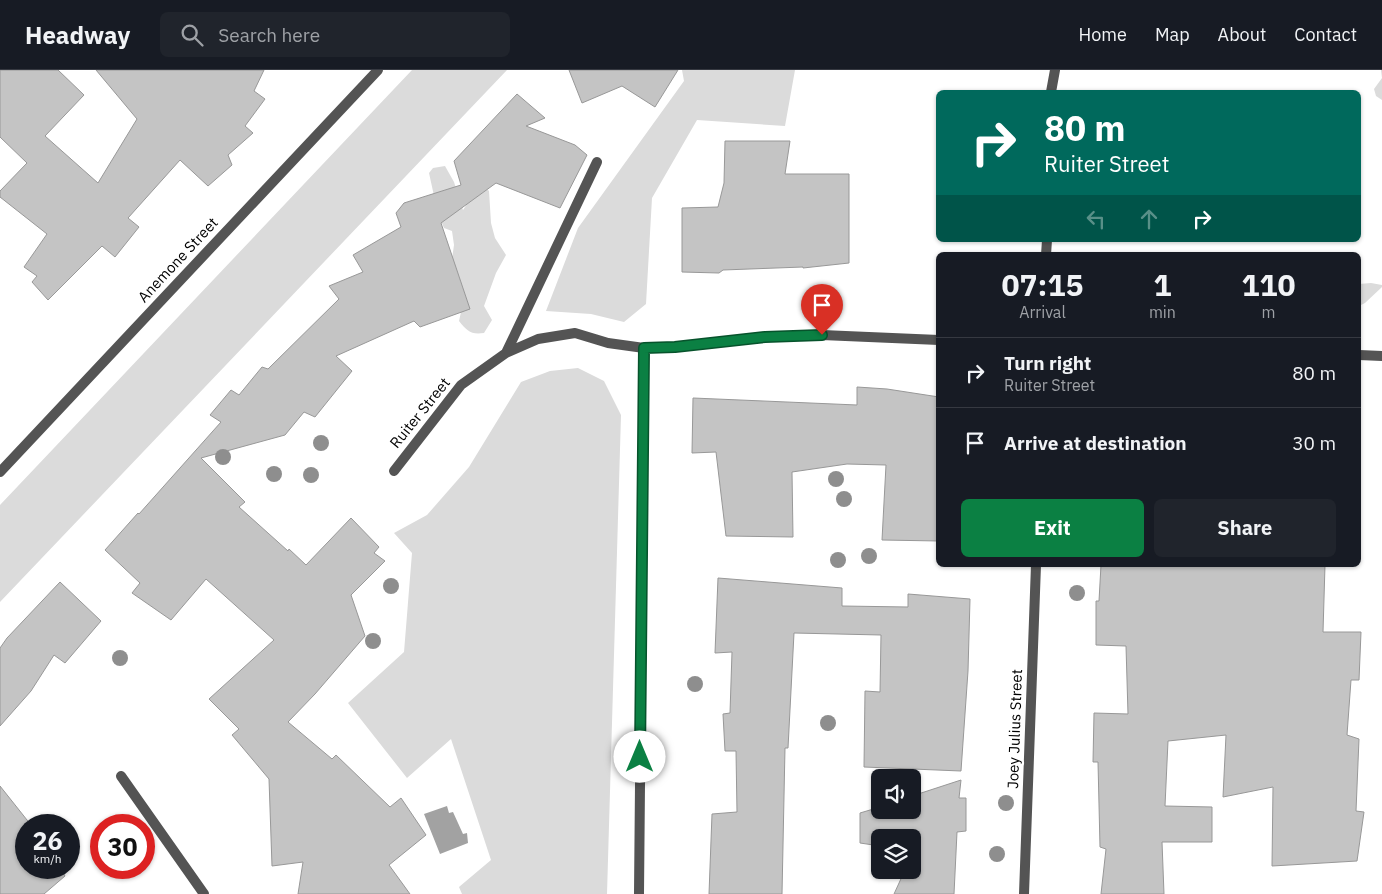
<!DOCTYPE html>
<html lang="en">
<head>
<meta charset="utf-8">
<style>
	body { margin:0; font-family:"IBM Plex Sans",sans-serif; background:#20242c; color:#f1f3f6; height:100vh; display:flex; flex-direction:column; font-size:19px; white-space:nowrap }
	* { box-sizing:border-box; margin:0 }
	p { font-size:16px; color:#9ea1a6 }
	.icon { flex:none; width:28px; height:28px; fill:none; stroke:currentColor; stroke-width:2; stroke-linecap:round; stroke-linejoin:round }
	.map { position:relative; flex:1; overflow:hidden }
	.details { position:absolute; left:936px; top:182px; width:425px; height:315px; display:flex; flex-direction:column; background:#171b24; border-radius:8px; box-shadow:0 1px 4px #0004 }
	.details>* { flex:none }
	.top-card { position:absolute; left:936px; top:20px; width:425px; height:152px; border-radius:8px; box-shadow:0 1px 4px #0004; background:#00695c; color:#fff; overflow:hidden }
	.buttons { position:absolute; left:871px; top:699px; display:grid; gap:10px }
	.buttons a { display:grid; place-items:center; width:50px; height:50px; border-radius:8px; background:#171b24; box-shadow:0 1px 4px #0004; font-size:25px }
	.speed { position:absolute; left:15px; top:744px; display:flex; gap:10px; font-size:25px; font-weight:700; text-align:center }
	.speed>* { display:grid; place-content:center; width:65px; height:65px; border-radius:50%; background:#171b24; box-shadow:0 1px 4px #0004; line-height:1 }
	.speed small { font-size:12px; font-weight:400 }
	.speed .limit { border:8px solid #d22; background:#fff; color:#111 }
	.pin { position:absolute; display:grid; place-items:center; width:42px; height:42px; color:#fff; margin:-51px -21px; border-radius:50% 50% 50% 0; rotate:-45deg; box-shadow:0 0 5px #0007 }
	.pin .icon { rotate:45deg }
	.me { position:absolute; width:55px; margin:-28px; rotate:0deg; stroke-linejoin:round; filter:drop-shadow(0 0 4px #0008) }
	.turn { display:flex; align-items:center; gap:18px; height:105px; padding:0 25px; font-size:22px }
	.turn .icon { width:65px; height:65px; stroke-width:2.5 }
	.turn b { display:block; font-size:35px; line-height:42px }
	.lanes { display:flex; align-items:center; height:48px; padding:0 25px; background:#0003; justify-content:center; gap:25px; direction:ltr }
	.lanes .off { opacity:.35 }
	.eta { display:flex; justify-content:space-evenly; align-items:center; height:85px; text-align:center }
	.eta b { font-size:30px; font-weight:800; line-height:35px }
	.primary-button { display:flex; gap:10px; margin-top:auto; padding:10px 25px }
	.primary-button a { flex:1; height:58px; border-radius:8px; background:#0b8043; color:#fff; font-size:20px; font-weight:800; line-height:58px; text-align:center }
	.primary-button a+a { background:#20242c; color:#f1f3f6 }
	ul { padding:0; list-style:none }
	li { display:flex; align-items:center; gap:15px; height:70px; padding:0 25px; border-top:1px solid #363941 }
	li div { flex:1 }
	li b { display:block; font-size:19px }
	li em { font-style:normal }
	header { display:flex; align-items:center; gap:30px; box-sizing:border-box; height:70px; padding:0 25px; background:#171b24; border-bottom:1px solid #363941 }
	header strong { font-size:24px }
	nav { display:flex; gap:28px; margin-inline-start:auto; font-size:18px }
	.search { width:350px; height:45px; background:#20242c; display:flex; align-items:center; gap:12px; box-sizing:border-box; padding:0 18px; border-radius:8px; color:#9ea1a6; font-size:19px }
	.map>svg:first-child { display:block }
</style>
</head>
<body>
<header>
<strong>Headway</strong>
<div class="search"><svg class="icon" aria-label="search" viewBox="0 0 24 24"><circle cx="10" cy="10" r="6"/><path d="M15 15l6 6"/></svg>Search here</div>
<nav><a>Home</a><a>Map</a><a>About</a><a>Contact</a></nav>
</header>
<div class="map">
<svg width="1382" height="824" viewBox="0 0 1382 824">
	<rect width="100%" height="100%" fill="#fff"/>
	<path fill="#dbdbdb" d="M412 0H507L0 532V435Z
		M682 0H795L785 56 697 50 652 128 646 234 624 252 591 244 546 241 578 158 684 11Z
		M1381 0H1382V30L1376 26 1374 19 1382 8Z
		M445 96 454 112 463 140 467 134 487 119 489 121 491 153 495 168 506 185 496 203 484 236 492 250 484 263C471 265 467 261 459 251L461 242 467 232 459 206 452 189 454 175 452 161 444 158 438 144 429 103 433 98Z
		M1371 213 1382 215V217L1365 233 1359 236V214Z
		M578 298 604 311 621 345 607 824H462L459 817 491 790 451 669 407 708 348 633 404 582 412 483 394 463 427 445 469 397 521 312 550 301Z"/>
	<path fill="#a2a2a2" d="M447 736 449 743 453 742 463 764 467 763 468 773 440 784 424 744Z"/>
	<path fill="#c4c4c4" stroke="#989898" d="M0 0H58L84 25 45 66 98 113 137 49 96 0H264L254 21 265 29 245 56 253 63 228 85 232 95 208 116 180 90 128 148 139 157 115 187 102 176 48 230 32 212 37 206 24 197 47 164 0 127V121L27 93 0 67Z
		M569 0H678L655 37 622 16 582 33Z
		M517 24 545 48 526 56 575 75 587 85 560 138 496 113 441 153 470 239 420 257 414 251 336 286 352 301 315 347 304 342 285 365 201 388 245 432 239 437 288 481 289 479 306 495 351 448 379 477 374 483 385 491 351 525 365 566 315 624 288 652 332 689 336 685 390 737 401 728 426 765 389 795 410 824H298L303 792 272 796 269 709 232 665 239 659 209 629 274 570 206 509 171 550 132 523 140 513 105 480 138 443 139 444 221 352 210 345 231 320 239 325 262 297 268 299 339 229 329 216 363 202 353 185 401 157 396 143 404 133 461 115 454 91Z
		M725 71H790L785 104H849V193L803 198V197L723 200 719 203 682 202V138L718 137 724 113Z
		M857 317 887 319 939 327V471L882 470 886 395 847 394 792 402 793 467 726 466 716 382 692 383 693 328 857 335Z
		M1101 495H1325L1323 562H1361L1359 610H1351L1347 665 1359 669 1356 741 1364 742 1357 791 1272 796 1273 717 1223 727 1226 665 1168 671 1165 736 1212 737V772H1162L1164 824H1101L1106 779 1100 777 1098 692H1093L1094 643 1128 644 1126 576 1096 575V531H1099Z
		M718 508 842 518V536L908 537V524L970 529 968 601 961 701 864 697 865 621 880 622 881 565 794 563 788 678H785L782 824H709L712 744 737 742 736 681H725L723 644 730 643 732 582 715 583Z
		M60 512 101 551 65 593 54 585 31 621 0 656V578L7 568Z
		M961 710 959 728H966V761L957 762 954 824H894L905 800H912V784L914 780H912V768H880V776L860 773V743L880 737V740H912V726Z
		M0 716 31 755H26V798H60L65 806 44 824H0Z"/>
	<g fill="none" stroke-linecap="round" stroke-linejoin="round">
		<path stroke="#545454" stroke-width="10" d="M1051 22 1055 0
			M1046 185 1047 170
			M506 283 597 92
			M1359 285 1382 286
			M394 401 461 315 506 283 538 269 575 263 608 273 644 278 675 277 765 267 822 265 939 270
			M0 402 378 0
			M121 706 204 824
			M639 824 644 278
			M1024 824 1036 495"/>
	</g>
	<g fill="#8e8e8e">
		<circle cx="321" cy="373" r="8"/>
		<circle cx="223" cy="387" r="8"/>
		<circle cx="274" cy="404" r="8"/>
		<circle cx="311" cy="405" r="8"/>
		<circle cx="836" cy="409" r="8"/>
		<circle cx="844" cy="429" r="8"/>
		<circle cx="869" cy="486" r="8"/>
		<circle cx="838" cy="490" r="8"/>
		<circle cx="391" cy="516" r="8"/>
		<circle cx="1077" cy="523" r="8"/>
		<circle cx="373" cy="571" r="8"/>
		<circle cx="120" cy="588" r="8"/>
		<circle cx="695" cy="614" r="8"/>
		<circle cx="828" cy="653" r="8"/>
		<circle cx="1006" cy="733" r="8"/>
		<circle cx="997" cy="784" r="8"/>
	</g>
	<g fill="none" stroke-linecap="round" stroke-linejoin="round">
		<g stroke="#07532c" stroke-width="12">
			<path id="route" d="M640 687 644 278 675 277 765 267 822 265"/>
		</g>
		<use href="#route" stroke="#0b8043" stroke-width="9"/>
	</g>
	<g text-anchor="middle" stroke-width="4.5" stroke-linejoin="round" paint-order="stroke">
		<g font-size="15" fill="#000" stroke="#fff">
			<text transform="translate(178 190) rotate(-47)" y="5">Anemone Street</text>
			<text transform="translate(420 343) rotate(-51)" y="5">Ruiter Street</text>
			<text transform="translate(1015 659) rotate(-88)" y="5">Joey Julius Street</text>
		</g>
	</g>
</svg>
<div class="buttons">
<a><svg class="icon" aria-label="sound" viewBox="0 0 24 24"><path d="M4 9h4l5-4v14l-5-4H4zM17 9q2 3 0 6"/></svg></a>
<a><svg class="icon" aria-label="layers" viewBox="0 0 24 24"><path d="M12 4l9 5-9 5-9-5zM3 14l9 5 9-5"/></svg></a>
</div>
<div class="speed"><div>26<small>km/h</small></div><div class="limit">30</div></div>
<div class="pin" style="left:822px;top:265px;background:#d93025"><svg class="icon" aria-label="arrive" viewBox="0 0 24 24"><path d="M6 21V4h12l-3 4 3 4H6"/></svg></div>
<svg class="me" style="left:640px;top:687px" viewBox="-20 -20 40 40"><circle r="19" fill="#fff"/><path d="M0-13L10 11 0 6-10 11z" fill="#0b8043"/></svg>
<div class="top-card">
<div class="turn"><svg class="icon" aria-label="right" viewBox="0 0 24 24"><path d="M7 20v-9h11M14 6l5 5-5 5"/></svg><div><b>80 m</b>Ruiter Street</div></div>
<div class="lanes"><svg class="icon off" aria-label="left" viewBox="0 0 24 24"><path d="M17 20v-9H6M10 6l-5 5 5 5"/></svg><svg class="icon off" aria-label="ahead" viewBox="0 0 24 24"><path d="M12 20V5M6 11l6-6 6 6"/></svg><svg class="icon" aria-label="right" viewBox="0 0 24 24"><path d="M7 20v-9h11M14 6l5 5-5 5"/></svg></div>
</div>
<section class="details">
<div class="eta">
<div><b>07:15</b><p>Arrival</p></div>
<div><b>1</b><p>min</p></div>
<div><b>110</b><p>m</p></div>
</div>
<ul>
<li><svg class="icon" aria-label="right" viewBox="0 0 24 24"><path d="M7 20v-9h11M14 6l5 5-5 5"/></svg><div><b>Turn right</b><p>Ruiter Street</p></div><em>80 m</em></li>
<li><svg class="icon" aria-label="arrive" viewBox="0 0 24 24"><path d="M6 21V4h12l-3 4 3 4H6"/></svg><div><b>Arrive at destination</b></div><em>30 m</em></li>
</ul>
<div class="primary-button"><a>Exit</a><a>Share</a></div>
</section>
</div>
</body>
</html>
